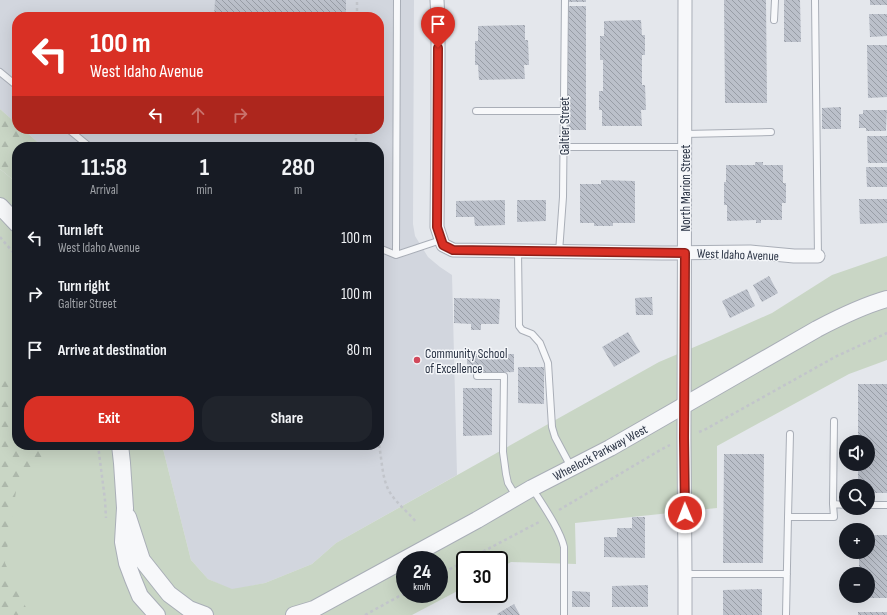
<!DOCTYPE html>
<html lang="en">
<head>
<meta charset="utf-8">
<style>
	body { margin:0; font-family:"Sofia Sans Condensed",sans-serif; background:#20242c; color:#f1f3f6; height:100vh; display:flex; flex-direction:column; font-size:15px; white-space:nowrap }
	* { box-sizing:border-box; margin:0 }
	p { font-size:13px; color:#9ea1a6 }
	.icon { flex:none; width:22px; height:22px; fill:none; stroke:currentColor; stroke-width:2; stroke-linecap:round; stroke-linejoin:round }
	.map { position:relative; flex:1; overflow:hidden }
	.details { position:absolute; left:12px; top:142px; width:372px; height:308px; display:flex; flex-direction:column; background:#171b24; border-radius:16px; box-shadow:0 4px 16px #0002 }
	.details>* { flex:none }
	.banner { position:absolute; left:12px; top:12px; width:372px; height:122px; border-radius:16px; box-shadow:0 4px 16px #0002; background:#d93025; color:#fff; overflow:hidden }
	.buttons { position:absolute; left:839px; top:435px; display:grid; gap:8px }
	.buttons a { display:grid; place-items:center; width:36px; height:36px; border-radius:50%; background:#171b24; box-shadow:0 4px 16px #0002; font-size:20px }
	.speed { position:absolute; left:396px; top:551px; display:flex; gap:8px; font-size:20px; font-weight:700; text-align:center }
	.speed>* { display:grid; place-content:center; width:52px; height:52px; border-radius:50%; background:#171b24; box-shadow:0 4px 16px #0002; line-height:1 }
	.speed small { font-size:10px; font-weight:400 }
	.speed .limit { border:2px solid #111; border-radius:6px; background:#fff; color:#111 }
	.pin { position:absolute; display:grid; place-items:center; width:34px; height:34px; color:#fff; margin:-41px -17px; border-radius:50% 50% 50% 0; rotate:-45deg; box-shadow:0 0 4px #0007 }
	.pin .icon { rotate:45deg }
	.me { position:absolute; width:44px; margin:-22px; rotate:359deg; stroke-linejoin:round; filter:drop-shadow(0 0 3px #0008) }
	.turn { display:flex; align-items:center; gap:14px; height:84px; padding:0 12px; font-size:18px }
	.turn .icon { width:52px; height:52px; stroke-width:2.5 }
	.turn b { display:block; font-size:28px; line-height:34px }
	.lanes { display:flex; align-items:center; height:38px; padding:0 12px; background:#0003; justify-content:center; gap:20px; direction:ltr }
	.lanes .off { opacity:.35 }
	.eta { display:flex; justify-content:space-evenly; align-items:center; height:68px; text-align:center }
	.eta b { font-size:24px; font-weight:700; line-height:28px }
	.button { display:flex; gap:8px; margin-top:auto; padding:8px 12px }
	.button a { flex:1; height:46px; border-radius:16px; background:#d93025; color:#fff; font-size:16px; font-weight:700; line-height:46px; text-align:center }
	.button a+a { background:#20242c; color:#f1f3f6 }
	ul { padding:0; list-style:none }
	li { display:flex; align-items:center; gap:12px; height:56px; padding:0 12px }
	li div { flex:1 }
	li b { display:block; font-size:15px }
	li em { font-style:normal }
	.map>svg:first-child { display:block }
</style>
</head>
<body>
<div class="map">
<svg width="887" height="615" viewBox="0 0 887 615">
	<defs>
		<pattern id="forest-firs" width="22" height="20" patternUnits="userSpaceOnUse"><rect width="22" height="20" fill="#c9d6c5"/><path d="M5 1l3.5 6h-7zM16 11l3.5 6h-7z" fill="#adb8ab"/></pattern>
		<pattern id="building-back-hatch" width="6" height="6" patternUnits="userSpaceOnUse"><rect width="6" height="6" fill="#bbc0ca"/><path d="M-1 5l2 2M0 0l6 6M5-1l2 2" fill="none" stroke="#989da6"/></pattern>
	</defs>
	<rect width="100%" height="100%" fill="#e4e7ec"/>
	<path fill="#d2d6de" d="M0 0H414L413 224 415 236 428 257 440 267 452 275 457 475 336 543 312 564 265 583 232 590 208 579 191 560 162 445H379V147H43L23 129H379V17H17V124L0 109Z"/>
	<path fill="#c9d6c5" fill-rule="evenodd" d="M0 169 17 183V445H162L191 560 208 579 232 589 265 583 312 564 336 543 659 362 711 340 772 313 832 275 887 256V360L849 374 717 446V508L575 523 576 564 511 562 499 569V560H465V587L412 615H0ZM405 560H439V594H405Z"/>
	<path fill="url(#forest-firs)" d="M0 109 17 124V129H23L43 147H17V183L0 169Z
		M0 372 6 376 17 393V445H61L17 485 5 563 29 614 31 615H0Z"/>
	<path fill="url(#building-back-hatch)" d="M215 0H346V17H214Z
		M569 0H586V2H569Z
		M724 0H766L767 103H725Z
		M784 0H800L801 42H784Z
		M870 0H887V5H870Z
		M568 6H586V130H568Z
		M869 14H887V36L870 37Z
		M641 20 642 35H645V55H642V85H645L646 110H641L642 126H602V110H599V91H603V60H600V36H604V21Z
		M525 25V40H528L529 65H524L525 79 479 80 478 65H475V41H478V26Z
		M867 45H887V97L868 98Z
		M841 107V129H822V108Z
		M863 110H887L886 131H866V128H859V114H863Z
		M867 136H887V163H868Z
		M755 162H763V165H783V183H786V203H782V220H761V223H756V220L727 221V205H724V182H726V165H755Z
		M866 167H887V187H867Z
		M601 180 635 181V223H613V226H594V223H580V184H601Z
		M859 199H887V223L860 224Z
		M505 200V225L475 226 474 217H456V201Z
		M517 200H546V221L517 222Z
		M769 276 778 293 762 302 753 285Z
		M747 289 755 306 730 318 722 301Z
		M652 297 653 315H636L635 298Z
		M454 298 500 299 499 324H481V330H471V324L454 323Z
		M628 332 640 352 614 367 602 347Z
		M467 354H514V372L467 373Z
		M518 367H544V404L518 403Z
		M858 384H887V493H868V486H858V464H868V442H858Z
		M463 388H492V435L463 436Z
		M724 454H764L763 563H723Z
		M632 517H645V558L604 557V537H617V528H632Z
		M868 535H887V598H859V596H868V574H859V552H868Z
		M648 585V607H612V586Z
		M762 589V615H723V590Z
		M572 591 590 592V607H572Z
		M514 604 520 615H498L497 614Z
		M858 612H887V615H858Z"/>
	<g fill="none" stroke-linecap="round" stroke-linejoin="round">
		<g stroke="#a9aeb7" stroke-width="8">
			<path id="service" d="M815 0 818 256
				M774 20 775 0
				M0 72 17 86
				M476 111H564
				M68 129 90 147
				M685 134 771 132
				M564 147H685
				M379 248 396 255 441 240
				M518 251 519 326 522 330 532 334 540 343 548 363 552 427 555 437 571 467
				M559 252 563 197 565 0
				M396 255 397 0
				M477 376H504L503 452 506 474 508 483 516 496
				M532 488C542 504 560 529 564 547V615
				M833 504 834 421
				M868 505H887
				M788 517 790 434
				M685 574H787
				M786 615 788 517H834L833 504 846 505"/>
		</g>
		<g stroke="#a9aeb7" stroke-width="15">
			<path id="minor" d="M437 0 438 20V118L437 227 443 245 453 250 662 253 750 252 794 256H818
				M685 615V574L684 438 685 0"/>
		</g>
		<g stroke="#a9aeb7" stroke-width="18">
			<path id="tertiary" d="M0 206 17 224
				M120 445 122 463 125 508 123 542 127 563 133 579 140 596 157 615
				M128 517 142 560 169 594 189 609 205 615
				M294 615 314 609 477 520 532 488 610 448 817 329C840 317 862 306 887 299"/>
		</g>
		<path stroke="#c2c5cb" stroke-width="2.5" stroke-dasharray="3 3" stroke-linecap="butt" d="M357 17V0
			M356 147V129
			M0 237 17 257
			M699 432 706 429 835 357 887 333
			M98 445 105 500 106 518
			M379 445C382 460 382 478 389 491 396 503 408 512 417 523
			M559 510 662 449 670 445
			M467 560 541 521
			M439 575 465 561
			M365 615 405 593"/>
		<use href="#service" stroke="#f7f8fa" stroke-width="6"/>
		<use href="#minor" stroke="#f7f8fa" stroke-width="13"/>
		<use href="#tertiary" stroke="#f7f8fa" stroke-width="16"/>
	</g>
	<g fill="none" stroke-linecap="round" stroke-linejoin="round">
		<g stroke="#8d1f18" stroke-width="10">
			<path id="route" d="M438 48 437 227 443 245 453 250 685 253 684 438 685 513"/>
		</g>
		<use href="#route" stroke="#d93025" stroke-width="7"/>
	</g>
	<circle fill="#d1495b" stroke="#f4f6f9" stroke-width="1.5" cx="417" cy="360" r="4"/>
	<g text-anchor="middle" stroke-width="3" stroke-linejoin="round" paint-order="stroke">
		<g font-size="13" fill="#2b3445" stroke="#f4f6f9">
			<text transform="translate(564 126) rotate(-90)" y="5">Galtier Street</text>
			<text transform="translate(685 188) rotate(-90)" y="5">North Marion Street</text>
			<text transform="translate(738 254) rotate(2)" y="5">West Idaho Avenue</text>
			<text transform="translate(600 452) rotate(-28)" y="5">Wheelock Parkway West</text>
		</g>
		<g font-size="13" fill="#2b3445" stroke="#f4f6f9" text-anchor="start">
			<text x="425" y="358">Community School<tspan x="425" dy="15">of Excellence</tspan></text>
		</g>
	</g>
</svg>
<div class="buttons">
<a><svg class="icon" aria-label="sound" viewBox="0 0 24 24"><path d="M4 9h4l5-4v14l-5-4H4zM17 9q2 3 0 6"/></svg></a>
<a><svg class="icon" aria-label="search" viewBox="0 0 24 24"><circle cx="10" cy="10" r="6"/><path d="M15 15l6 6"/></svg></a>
<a>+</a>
<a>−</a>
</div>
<div class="speed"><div>24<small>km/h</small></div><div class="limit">30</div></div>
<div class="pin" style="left:438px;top:48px;background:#d93025"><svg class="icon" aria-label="arrive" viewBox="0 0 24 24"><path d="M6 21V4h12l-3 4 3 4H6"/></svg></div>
<svg class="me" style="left:685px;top:513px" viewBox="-20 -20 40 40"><circle r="17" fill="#d93025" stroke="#fff" stroke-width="3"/><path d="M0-11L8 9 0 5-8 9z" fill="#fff"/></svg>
<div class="banner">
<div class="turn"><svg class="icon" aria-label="left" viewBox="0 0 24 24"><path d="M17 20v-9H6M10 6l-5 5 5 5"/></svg><div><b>100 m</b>West Idaho Avenue</div></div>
<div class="lanes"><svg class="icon" aria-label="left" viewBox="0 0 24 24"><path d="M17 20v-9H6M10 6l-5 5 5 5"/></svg><svg class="icon off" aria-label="ahead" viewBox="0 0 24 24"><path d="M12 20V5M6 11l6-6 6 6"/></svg><svg class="icon off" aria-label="right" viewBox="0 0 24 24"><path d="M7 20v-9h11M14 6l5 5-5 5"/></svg></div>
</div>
<section class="details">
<div class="eta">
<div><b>11:58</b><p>Arrival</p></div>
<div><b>1</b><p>min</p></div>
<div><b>280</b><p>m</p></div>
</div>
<ul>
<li><svg class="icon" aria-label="left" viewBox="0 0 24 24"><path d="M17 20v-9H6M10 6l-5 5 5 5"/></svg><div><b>Turn left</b><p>West Idaho Avenue</p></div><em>100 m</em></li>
<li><svg class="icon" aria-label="right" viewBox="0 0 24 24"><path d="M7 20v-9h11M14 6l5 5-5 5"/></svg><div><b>Turn right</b><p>Galtier Street</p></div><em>100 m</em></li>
<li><svg class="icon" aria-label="arrive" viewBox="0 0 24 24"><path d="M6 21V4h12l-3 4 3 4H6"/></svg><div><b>Arrive at destination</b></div><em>80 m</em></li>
</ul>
<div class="button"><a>Exit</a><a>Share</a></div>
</section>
</div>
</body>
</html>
